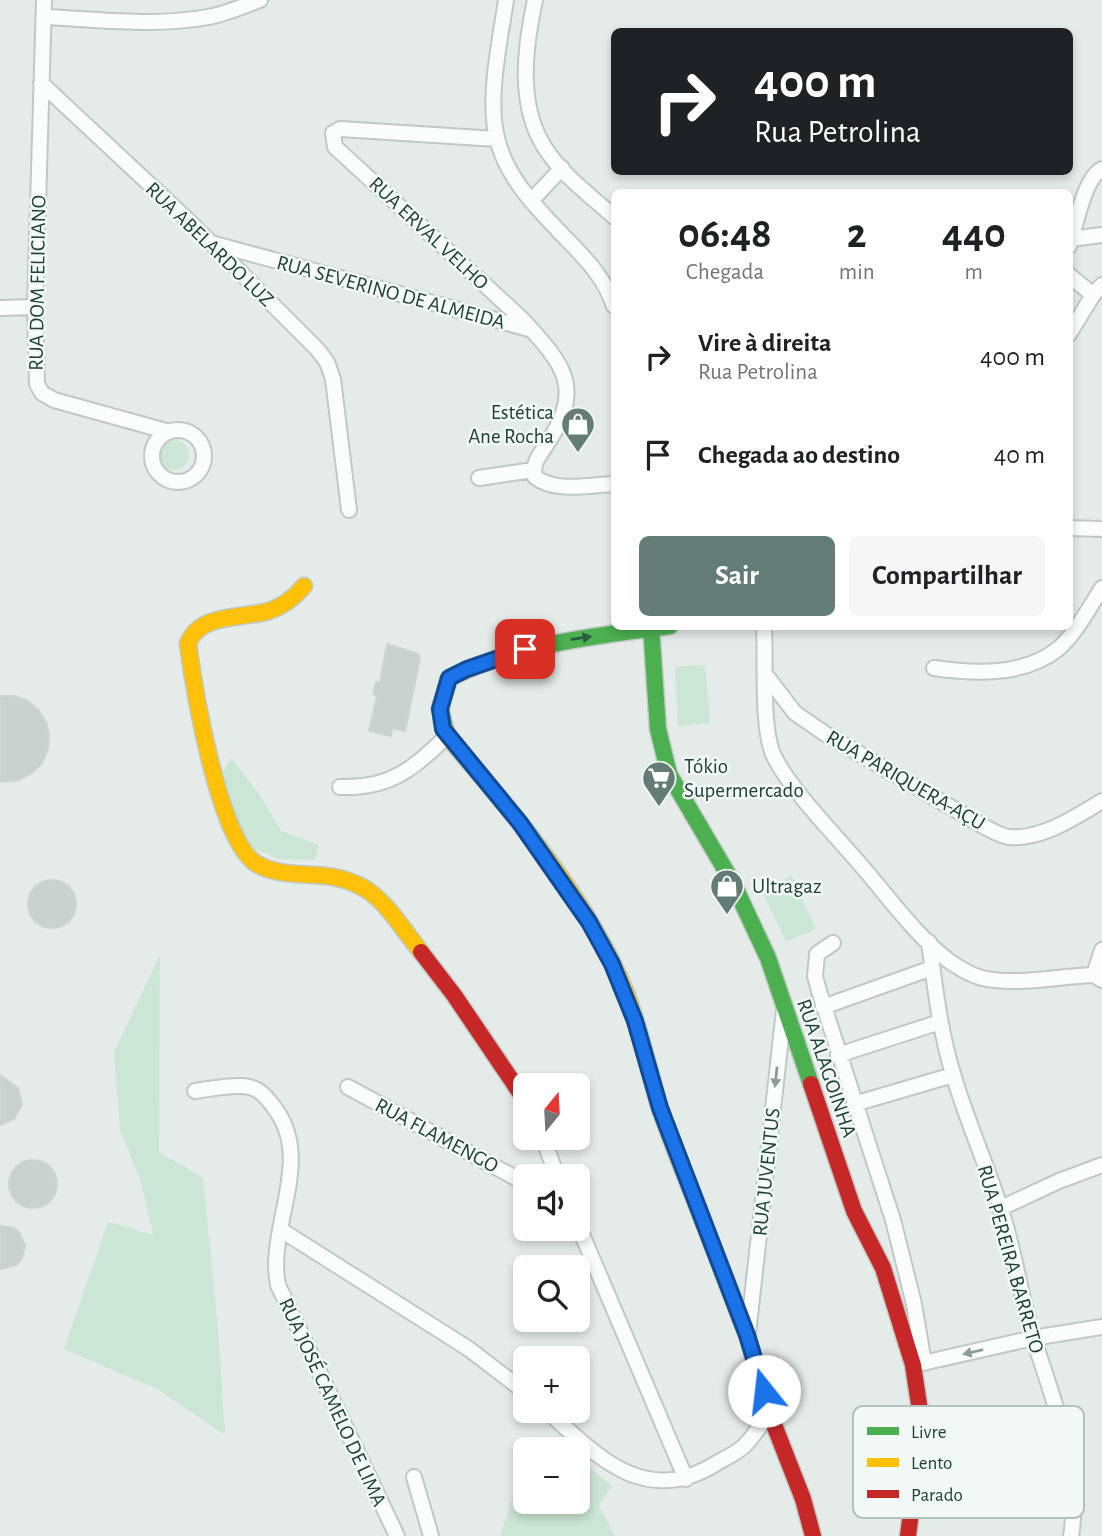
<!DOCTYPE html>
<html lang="pt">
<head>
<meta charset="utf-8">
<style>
	body { margin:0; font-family:"Alegreya Sans",sans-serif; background:#f6f6f6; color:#202124; height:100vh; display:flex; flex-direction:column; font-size:26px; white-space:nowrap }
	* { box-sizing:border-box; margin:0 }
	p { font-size:23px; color:#757577 }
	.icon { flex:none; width:38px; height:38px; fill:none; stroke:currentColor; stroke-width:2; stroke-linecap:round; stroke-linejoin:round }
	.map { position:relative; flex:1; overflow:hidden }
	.sheet { position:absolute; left:611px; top:189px; width:462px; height:441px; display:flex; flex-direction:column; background:#fff; border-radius:10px; box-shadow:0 4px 10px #0003 }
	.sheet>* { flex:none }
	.hud { position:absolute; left:611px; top:28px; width:462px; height:147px; border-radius:10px; box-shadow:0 4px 10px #0003; background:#202124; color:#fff; overflow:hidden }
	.needle { width:46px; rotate:18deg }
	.buttons { position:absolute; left:513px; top:1073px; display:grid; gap:14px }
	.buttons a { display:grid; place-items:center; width:77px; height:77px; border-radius:10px; background:#fff; box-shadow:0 4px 10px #0003; font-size:35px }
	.pin { position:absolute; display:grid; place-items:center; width:60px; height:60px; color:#fff; margin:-30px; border-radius:14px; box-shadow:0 4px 10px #0006 }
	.me { position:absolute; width:77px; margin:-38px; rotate:344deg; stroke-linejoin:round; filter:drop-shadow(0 0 5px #0008) }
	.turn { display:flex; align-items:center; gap:24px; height:147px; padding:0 28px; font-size:32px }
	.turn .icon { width:91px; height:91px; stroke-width:2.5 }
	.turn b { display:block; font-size:49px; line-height:60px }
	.eta { display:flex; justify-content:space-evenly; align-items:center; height:119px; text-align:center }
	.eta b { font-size:42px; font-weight:700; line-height:49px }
	.action { display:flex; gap:14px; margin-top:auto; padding:14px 28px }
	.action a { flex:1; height:80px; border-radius:10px; background:#647c76; color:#fff; font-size:28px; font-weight:700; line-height:80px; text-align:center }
	.action a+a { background:#f6f6f6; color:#202124 }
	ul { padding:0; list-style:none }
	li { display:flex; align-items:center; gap:21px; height:98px; padding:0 28px }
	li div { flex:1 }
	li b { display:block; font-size:26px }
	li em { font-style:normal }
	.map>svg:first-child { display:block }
</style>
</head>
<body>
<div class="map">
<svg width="1102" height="1536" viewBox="0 0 1102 1536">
	<rect width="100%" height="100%" fill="#e4ebe8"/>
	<path fill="#cbe6d4" d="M159 455a15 15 0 1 1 30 0a15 15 0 1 1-30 0Z
		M705 665 710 723 678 726 675 667Z
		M231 758 260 795 281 831 319 845 315 860 279 859 251 848 238 827 223 772Z
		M792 876 816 929 786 942 761 889Z
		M160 955 159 1152 203 1178 217 1318 225 1435 157 1389 64 1349 108 1222 153 1235 140 1179 120 1130 114 1052Z
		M578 1458 612 1486 599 1505 615 1536H500L513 1497 525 1482V1502H578Z"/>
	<path fill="#cad2cf" stroke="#cdd4d1" stroke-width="2" d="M387 644 418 654 420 658 405 731 392 728 391 736 369 731 377 696 373 694 376 682 380 683Z
		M0 696H15L28 701 38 710 46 722 49 735 48 749 42 763 32 773 19 780 0 782Z
		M28 904a24 24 0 1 1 48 0a24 24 0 1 1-48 0Z
		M0 1075 18 1088 22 1104 14 1119 0 1125Z
		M9 1184a24 24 0 1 1 48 0a24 24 0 1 1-48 0Z
		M0 1226 14 1228 20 1233 25 1246 21 1260 16 1265 0 1269Z"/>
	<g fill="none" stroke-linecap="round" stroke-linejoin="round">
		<g stroke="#c1c8c5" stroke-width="18">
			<path id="street" d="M44 0 35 307 37 384 42 393 54 400 166 431
				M506 0C500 41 487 98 497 138 505 173 530 201 554 226 578 252 602 271 614 306
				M535 0C525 47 517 105 545 148 562 175 591 196 614 217
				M44 17C97 19 155 27 208 17 226 14 243 6 260 0
				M41 83 190 222 317 349 327 362 333 379 349 510
				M497 139 340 129 333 133 335 147 522 319C565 366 585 388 545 447 538 457 532 465 535 477 556 493 589 485 614 484
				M531 201 562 168
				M1071 239 1102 235
				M211 243 529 329
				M1069 246C1076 226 1084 178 1102 169
				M1069 275 1093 295
				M0 308 35 307
				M1069 334 1093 295 1102 285
				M152 456a26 26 0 1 1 52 0a26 26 0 1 1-52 0Z
				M479 478 533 470
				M1069 528 1102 529
				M764 626C766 660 761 725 773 754 787 786 835 835 859 863 887 895 915 935 949 961 959 968 970 975 982 978 1018 986 1058 976 1094 975L1102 980
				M934 668C975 674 1024 676 1058 649 1076 633 1089 608 1102 588
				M768 678 795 713 824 733 983 826C991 830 1000 836 1009 837 1042 840 1075 817 1102 801
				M340 787C390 789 413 769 447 736
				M929 942C935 987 940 1033 954 1077 967 1121 986 1163 1000 1207 1015 1250 1020 1297 1034 1340 1054 1402 1082 1470 1071 1536
				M833 943 817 954 815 976 819 991 893 1220 914 1304 924 1363
				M1094 975 1102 950
				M823 1007 932 968
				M838 1055 940 1022
				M348 1087 525 1183
				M195 1091C210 1089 228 1085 243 1086 258 1087 265 1095 273 1106 316 1159 266 1227 278 1285L397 1536
				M854 1104 953 1075
				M543 1138 557 1176
				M1001 1208 1059 1181 1102 1165
				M578 1225 686 1479
				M281 1230 469 1349 525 1392
				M748 1334 784 1010
				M914 1365 1033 1338 1102 1327
				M546 1410C598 1457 645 1508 717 1463 725 1458 737 1453 744 1446 754 1437 762 1422 769 1412
				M414 1477 431 1536"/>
		</g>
		<g stroke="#bfc9c5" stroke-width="19">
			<path id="fast" d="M651 626 658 729 669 774 733 883 768 958 811 1084
				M445 728 440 709 449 678C519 644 593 636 670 626"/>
		</g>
		<g stroke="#bfc9c5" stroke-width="19">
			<path id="slow" d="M304 586C294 598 284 606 269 611 241 619 199 613 188 644 194 689 219 842 257 864 274 874 296 874 315 875 375 878 387 909 421 952
				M445 728 447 736C512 811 589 901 626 993 640 1029 648 1069 659 1105 670 1139 684 1172 697 1205"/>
		</g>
		<g stroke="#bfc9c5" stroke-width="19">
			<path id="jam" d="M421 952 454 995 525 1100
				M811 1084 854 1211 883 1268 913 1365 922 1424 908 1536
				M697 1205 747 1335 769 1412 803 1499 813 1536"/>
		</g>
		<use href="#street" stroke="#fbfcfc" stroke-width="14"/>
		<use href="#fast" stroke="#4caf50" stroke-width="16"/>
		<use href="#slow" stroke="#ffc107" stroke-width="16"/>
		<use href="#jam" stroke="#c62828" stroke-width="16"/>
	</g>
	<defs><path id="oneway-solid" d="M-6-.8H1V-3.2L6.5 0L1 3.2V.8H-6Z" transform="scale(1.75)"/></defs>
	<use fill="#2a5c3e" href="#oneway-solid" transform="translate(581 638) rotate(-9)"/>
	<g fill="#8d9e9a">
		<use href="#oneway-solid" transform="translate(776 1077) rotate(96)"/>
		<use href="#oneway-solid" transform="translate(973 1352) rotate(167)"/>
	</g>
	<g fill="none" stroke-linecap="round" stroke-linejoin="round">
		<g stroke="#114b97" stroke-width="18">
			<path id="route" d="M525 649 467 669 449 678 440 709 443 729 520 823 589 922 612 964 635 1021 660 1108 747 1335 764 1391"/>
		</g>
		<use href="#route" stroke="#1a73e8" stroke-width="12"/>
	</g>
	<defs>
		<g id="shop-pin" transform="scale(1.75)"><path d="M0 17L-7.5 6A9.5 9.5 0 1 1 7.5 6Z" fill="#647c76" stroke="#f2f9f6"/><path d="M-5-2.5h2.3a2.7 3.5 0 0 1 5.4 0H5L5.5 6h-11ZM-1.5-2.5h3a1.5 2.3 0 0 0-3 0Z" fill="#fff"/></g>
		<g id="supermarket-pin" transform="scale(1.75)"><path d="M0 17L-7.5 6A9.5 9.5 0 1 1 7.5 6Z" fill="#647c76" stroke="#f2f9f6"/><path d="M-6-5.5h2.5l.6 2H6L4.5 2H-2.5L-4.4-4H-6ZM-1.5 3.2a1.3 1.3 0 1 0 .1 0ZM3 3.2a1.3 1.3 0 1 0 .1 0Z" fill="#fff"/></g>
	</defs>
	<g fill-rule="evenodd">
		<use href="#shop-pin" x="578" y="424"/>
		<use href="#supermarket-pin" x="659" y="778"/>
		<use href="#shop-pin" x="727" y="886"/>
	</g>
	<g text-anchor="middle" stroke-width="5" stroke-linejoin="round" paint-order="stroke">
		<g font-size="21" fill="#1f4138" stroke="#f2f9f6">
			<text transform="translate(429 233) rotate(43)" y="7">RUA ERVAL VELHO</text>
			<text transform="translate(210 244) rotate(44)" y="7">RUA ABELARDO LUZ</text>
			<text transform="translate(37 283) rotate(-89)" y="7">RUA DOM FELICIANO</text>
			<text transform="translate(391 292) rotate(15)" y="7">RUA SEVERINO DE ALMEIDA</text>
			<text transform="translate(906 780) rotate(30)" y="7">RUA PARIQUERA-AÇU</text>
			<text transform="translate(827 1068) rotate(71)" y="7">RUA ALAGOINHA</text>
			<text transform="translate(437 1135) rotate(28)" y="7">RUA FLAMENGO</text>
			<text transform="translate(766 1172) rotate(-84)" y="7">RUA JUVENTUS</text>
			<text transform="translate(1011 1259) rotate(74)" y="7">RUA PEREIRA BARRETO</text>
			<text transform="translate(333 1402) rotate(65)" y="7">RUA JOSÉ CAMELO DE LIMA</text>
		</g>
		<g font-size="21" fill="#1f4138" stroke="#f2f9f6" text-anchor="start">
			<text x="554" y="419" text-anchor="end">Estética<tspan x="554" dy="24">Ane Rocha</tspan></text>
			<text x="684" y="773">Tókio<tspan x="684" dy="24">Supermercado</tspan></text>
			<text x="752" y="893">Ultragaz</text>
		</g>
	</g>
	<rect x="853" y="1406" width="231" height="112" rx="10" fill="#f2f9f6" stroke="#b3c2bd" stroke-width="2"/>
	<rect x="867" y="1427" width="32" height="8" fill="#4caf50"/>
	<rect x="867" y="1458" width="32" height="9" fill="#ffc107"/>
	<rect x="867" y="1490" width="32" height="8" fill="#c62828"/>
	<g font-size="19" fill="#1f4138">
		<text x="911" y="1438">Livre</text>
		<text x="911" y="1469">Lento</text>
		<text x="911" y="1501">Parado</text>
	</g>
</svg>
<div class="buttons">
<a><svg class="needle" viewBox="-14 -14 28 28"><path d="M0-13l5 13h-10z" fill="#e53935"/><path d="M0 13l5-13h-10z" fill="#757577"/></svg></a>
<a><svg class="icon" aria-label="sound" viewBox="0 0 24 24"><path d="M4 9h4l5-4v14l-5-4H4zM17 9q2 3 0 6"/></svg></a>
<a><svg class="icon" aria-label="search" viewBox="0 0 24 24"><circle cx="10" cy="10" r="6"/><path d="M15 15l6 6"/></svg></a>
<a>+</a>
<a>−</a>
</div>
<div class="pin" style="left:525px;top:649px;background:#d93025"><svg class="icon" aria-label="arrive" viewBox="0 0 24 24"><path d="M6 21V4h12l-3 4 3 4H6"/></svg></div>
<svg class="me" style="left:764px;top:1391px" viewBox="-20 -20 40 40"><circle r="19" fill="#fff"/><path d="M0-13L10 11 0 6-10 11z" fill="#1a73e8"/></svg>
<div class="hud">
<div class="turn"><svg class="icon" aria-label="right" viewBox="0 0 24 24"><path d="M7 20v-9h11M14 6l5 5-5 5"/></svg><div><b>400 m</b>Rua Petrolina</div></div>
</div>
<section class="sheet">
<div class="eta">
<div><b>06:48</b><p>Chegada</p></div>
<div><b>2</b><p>min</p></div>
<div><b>440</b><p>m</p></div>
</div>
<ul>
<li><svg class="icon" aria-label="right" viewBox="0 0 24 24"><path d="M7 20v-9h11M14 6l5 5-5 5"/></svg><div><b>Vire à direita</b><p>Rua Petrolina</p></div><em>400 m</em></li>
<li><svg class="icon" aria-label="arrive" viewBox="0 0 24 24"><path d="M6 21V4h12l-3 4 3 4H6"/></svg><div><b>Chegada ao destino</b></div><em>40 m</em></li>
</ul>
<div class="action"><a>Sair</a><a>Compartilhar</a></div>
</section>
</div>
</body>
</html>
